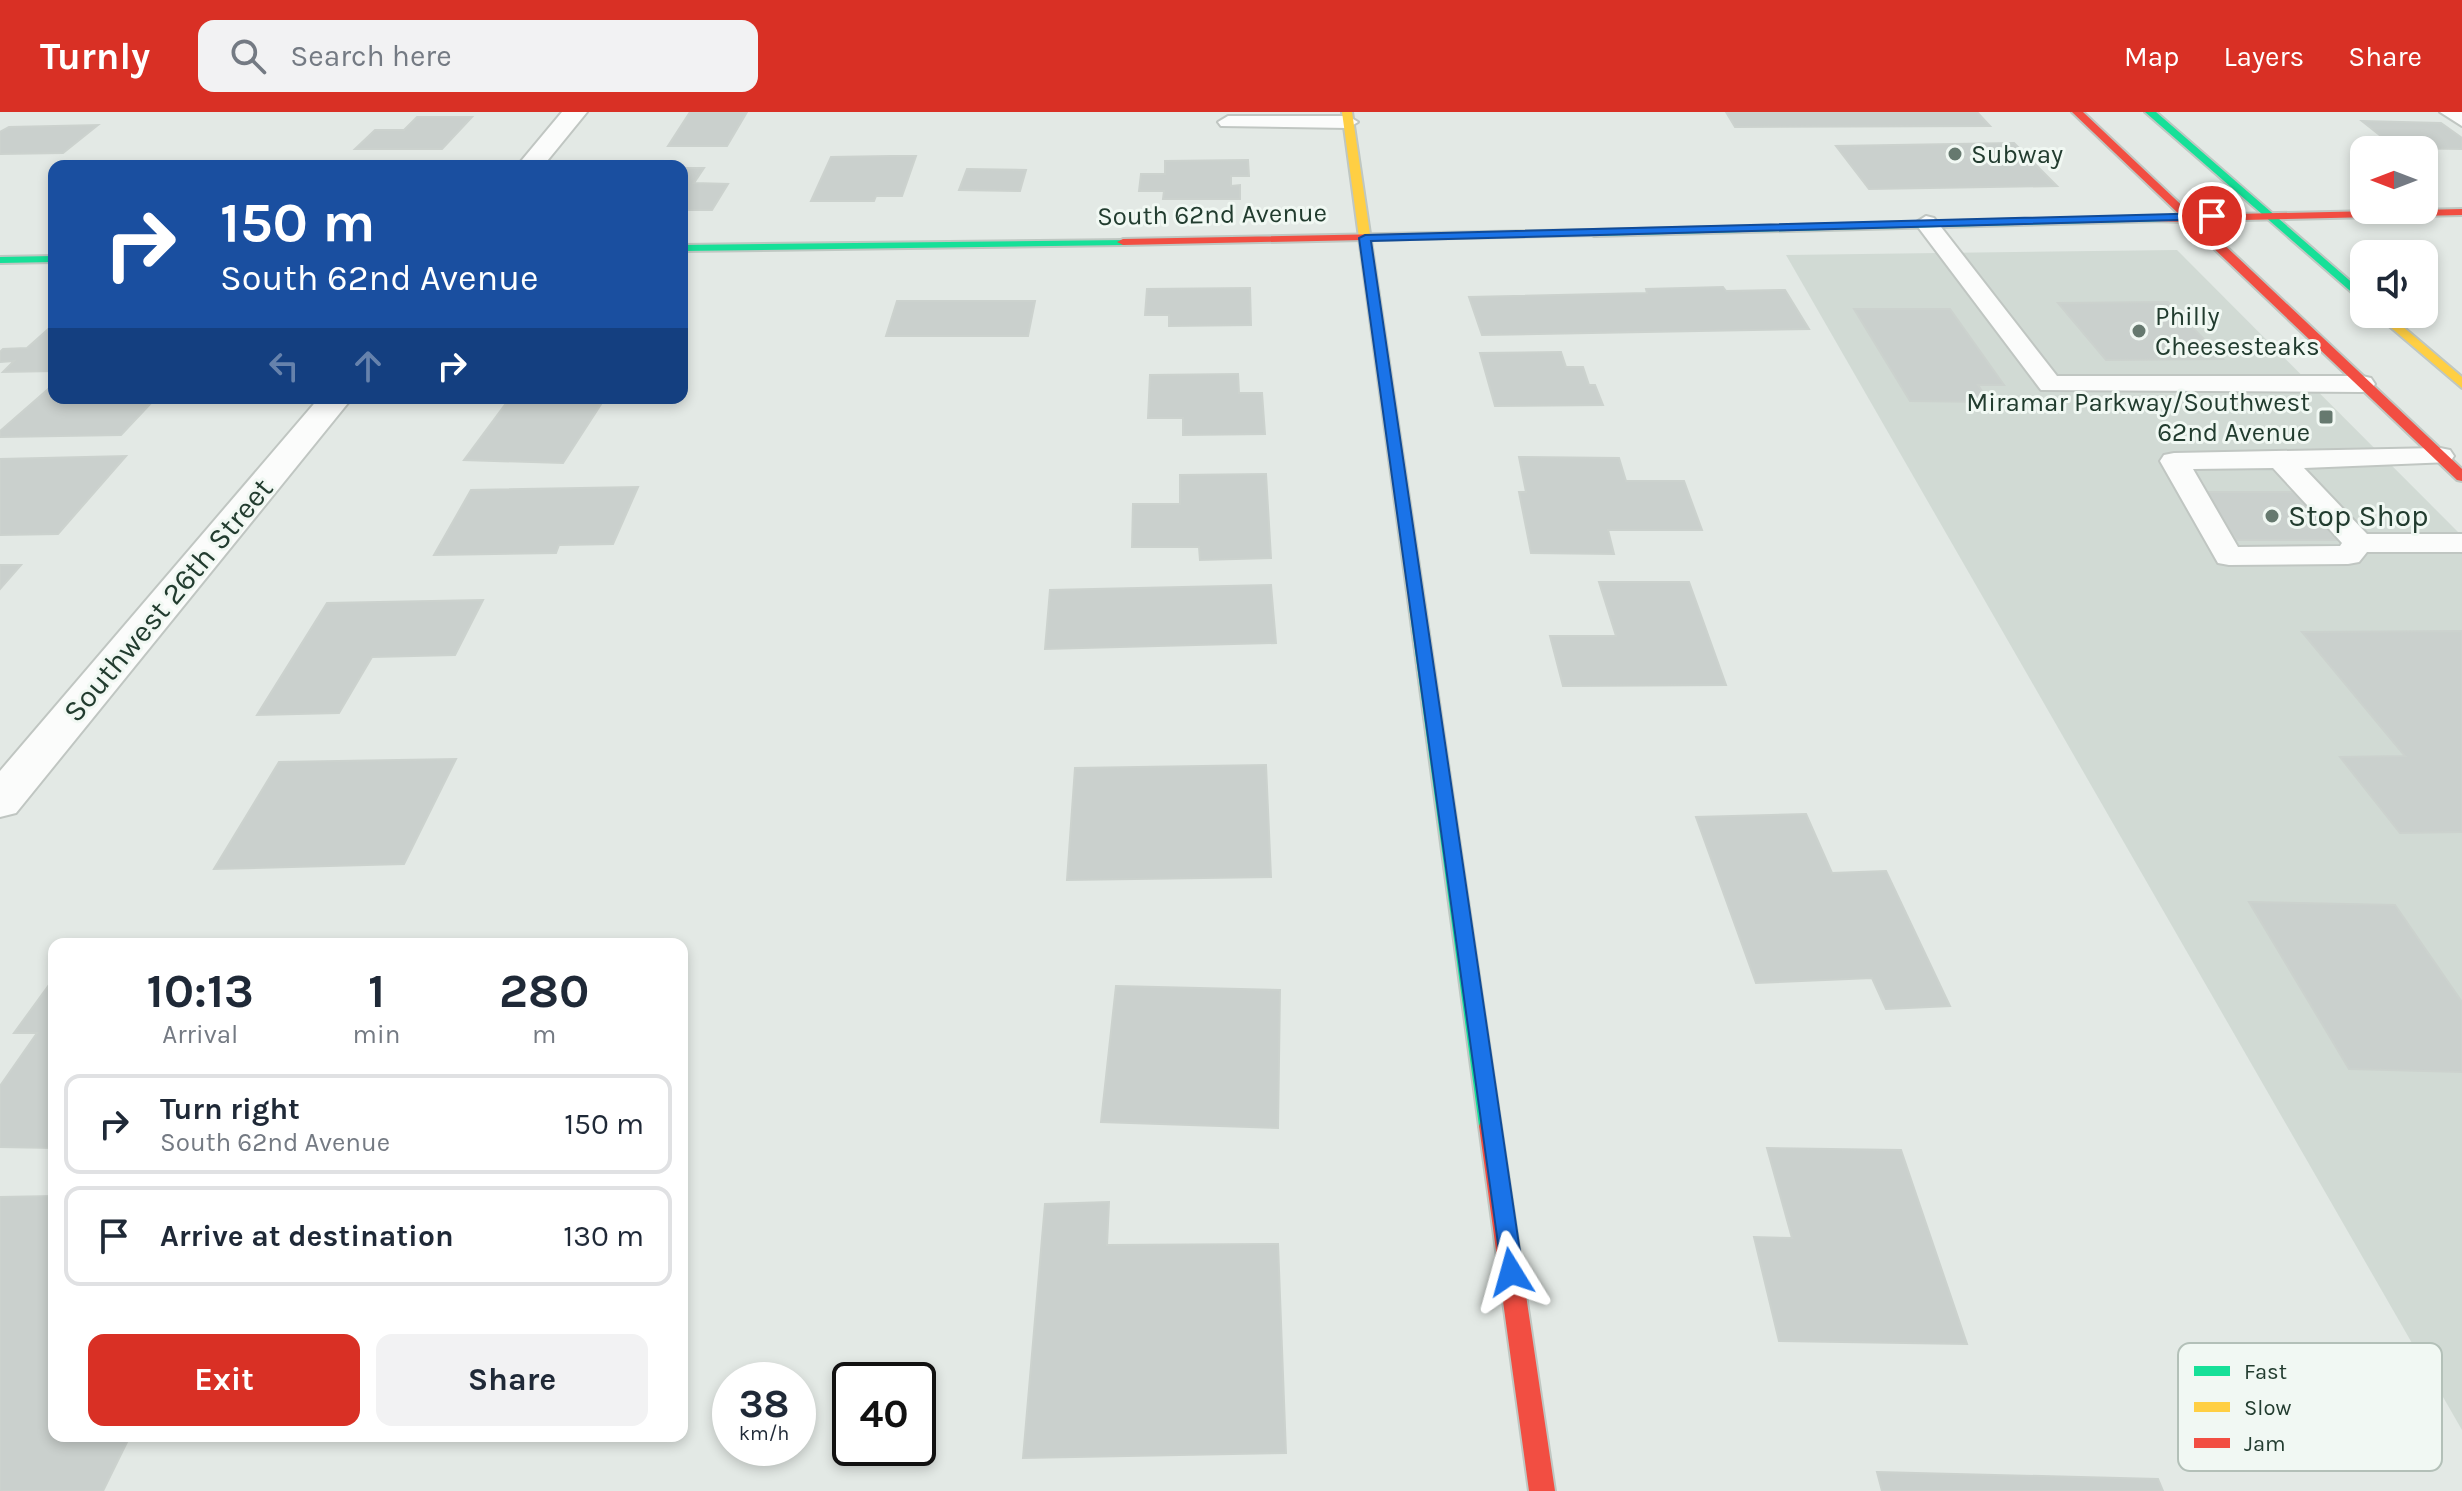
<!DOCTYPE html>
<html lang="en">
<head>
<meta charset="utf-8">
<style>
	body { margin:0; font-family:Karla,sans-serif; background:#f2f2f3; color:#1f2937; height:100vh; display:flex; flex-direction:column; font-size:30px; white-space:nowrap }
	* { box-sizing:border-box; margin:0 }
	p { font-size:26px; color:#747a83 }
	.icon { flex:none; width:44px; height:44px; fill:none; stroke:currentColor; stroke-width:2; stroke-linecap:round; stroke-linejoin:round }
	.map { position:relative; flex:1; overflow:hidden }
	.panel { position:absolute; left:48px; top:826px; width:640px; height:504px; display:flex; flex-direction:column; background:#fff; border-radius:16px; box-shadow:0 4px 12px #0003 }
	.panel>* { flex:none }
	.guide { position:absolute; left:48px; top:48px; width:640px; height:244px; border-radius:16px; box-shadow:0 4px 12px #0003; background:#1a4fa0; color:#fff; overflow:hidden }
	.needle { width:52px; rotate:270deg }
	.fabs { position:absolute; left:2350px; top:24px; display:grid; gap:16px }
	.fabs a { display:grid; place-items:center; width:88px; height:88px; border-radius:16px; background:#fff; box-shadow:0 4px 12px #0003; font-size:40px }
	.speed { position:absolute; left:712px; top:1250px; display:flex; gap:16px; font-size:40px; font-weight:700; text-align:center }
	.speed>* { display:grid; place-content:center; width:104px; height:104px; border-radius:50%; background:#fff; box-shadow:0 4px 12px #0003; line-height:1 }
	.speed small { font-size:20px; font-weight:400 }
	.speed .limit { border:4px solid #111; border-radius:12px; background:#fff; color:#111 }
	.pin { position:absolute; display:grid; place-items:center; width:68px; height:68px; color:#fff; margin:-34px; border:4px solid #fff; border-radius:50%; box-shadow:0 2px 8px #0007 }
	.me { position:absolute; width:88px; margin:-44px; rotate:352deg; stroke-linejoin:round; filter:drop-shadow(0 0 6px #0008) }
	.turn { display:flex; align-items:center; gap:28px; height:168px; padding:0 40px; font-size:36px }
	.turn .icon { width:104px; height:104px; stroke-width:2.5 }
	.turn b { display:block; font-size:56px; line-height:68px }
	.lanes { display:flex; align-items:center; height:76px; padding:0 40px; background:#0003; justify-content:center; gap:40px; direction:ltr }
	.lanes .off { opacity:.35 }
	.eta { display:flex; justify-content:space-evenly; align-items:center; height:136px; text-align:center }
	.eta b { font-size:48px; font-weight:700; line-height:56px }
	.cta { display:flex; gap:16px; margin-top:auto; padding:16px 40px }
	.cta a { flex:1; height:92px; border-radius:16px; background:#d93025; color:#fff; font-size:32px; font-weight:700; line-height:92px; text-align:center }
	.cta a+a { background:#f2f2f3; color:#1f2937 }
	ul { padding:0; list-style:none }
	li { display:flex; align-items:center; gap:24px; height:100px; margin:0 16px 12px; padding:0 24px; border:4px solid #e0e1e3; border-radius:16px }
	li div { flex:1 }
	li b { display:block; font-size:30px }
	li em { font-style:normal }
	header { display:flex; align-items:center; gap:48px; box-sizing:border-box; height:112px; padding:0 40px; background:#d93025; color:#fff }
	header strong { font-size:38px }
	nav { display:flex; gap:44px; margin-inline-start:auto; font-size:28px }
	.search { width:560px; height:72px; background:#f2f2f3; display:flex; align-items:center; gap:20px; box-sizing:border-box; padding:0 28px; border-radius:16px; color:#747a83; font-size:30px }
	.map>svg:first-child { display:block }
</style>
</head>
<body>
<header>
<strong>Turnly</strong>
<div class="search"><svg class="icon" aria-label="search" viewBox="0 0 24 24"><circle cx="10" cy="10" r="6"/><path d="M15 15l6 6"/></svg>Search here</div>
<nav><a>Map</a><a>Layers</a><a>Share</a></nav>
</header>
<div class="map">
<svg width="2462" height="1379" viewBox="0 0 2462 1379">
	<rect width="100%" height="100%" fill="#e3e9e5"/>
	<path fill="#d1dad4" d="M2177 138 2462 424V1318L1786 143Z"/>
	<path fill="#cad0cd" stroke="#ccd2ce" stroke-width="2" d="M690 0H747L727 34H668Z
		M1726 0H1977L1990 14 1735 15Z
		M417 5H472L442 37H355L375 18H404Z
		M2362 9 2441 11 2462 26V37L2396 36Z
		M98 13 63 41 0 42V20L9 15Z
		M2014 31 2057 74 1869 77 1836 34Z
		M891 44H916L902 84H876L874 89H811L831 45Z
		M1248 48 1249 64H1231V74L1240 73V87H1163L1164 79H1139L1141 62H1165V49Z
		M682 56H704L694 71 728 72 712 98H682Z
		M967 57 1026 58 1020 79 959 78Z
		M1723 175 1726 179 1785 178 1809 217 1482 223 1469 185 1647 181 1646 177Z
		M1250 176 1251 213 1169 214V203H1145L1147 177Z
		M897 189H1035L1028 224H886Z
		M2168 190 2223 247 2106 248 2058 191Z
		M1854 197H1950L2004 273H1978L1989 290 1910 289Z
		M54 212V259L3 260 14 249 0 250V240L3 237 27 236Z
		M1561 240 1566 255H1583L1589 273H1595L1603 293 1495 294 1480 241Z
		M1238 262 1239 281H1262L1265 322 1183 323V306H1148L1150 263Z
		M54 272V286H182L179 289 152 290 121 323 0 325V319Z
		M510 286H605L563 351 464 348Z
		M126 344 58 422 0 423V347Z
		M1519 345 1619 346 1626 369H1684L1702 418H1608L1614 442 1531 441 1519 380H1526Z
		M1266 362 1271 446 1200 448 1199 435H1132L1133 392H1180V363Z
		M638 375 613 432 559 433 556 441 434 443 471 378Z
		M2199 380H2305L2348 428H2237Z
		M0 453H21L0 477Z
		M1599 470H1689L1726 573 1563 574 1550 524H1616Z
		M1271 473 1276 531 1045 537 1050 478Z
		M483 488 455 543 372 545 339 601 257 603 327 491Z
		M2462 519V720L2400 721 2340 645 2405 644 2302 520Z
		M456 647 404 752 214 757 279 650Z
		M1266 653 1271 765 1067 768 1075 656Z
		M1806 702 1832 761 1886 759 1950 894 1886 897 1872 866 1756 871 1696 705Z
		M2249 790 2395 793 2462 890V960L2349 957Z
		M54 866V1036L0 1035V974L37 921H14Z
		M1116 874 1280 878 1278 1016 1101 1010Z
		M1767 1036 1901 1038 1967 1232 1779 1229 1754 1125 1792 1126Z
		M54 1084V1324H130L103 1379H0V1085Z
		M1109 1090 1107 1133 1278 1132 1286 1341 1023 1346 1045 1092Z
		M1877 1360 2158 1367 2163 1379H1882Z"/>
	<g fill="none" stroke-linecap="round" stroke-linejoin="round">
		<g stroke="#c0c6c2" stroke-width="4">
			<path id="lane" d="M2440 0H2462V14Z
				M1228 4H1348L1358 10 1348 16 1221 14 1218 10Z
				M1926 104 1934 106 2057 264H2362L2371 266 2375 272 2371 278 2362 280 2041 278 1915 111Z
				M2440 336 2450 338 2454 344 2450 350 2304 356 2367 422H2462V440H2367L2359 450 2348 452 2229 453 2218 451 2160 349 2164 343 2174 341ZM2273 356 2342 431 2340 434 2238 435 2193 357Z"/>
		</g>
		<g stroke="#c0c6c2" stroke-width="4">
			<path id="street" d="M562 0H587L543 54H517Z
				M319 286H352L16 701 0 705V659Z"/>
		</g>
		<g stroke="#bfc7c2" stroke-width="4">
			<path id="fast" d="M2145 0H2156L2364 181V191Z
				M2159 104 2165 107 2163 109 1594 124 1588 121 1594 118Z
				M1127 128V132L1123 133 682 139V133Z
				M54 144V150L0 151V145Z
				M1417 489 1425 494 1501 1014 1498 1021 1490 1024 1482 1021 1479 1014 1409 494Z"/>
		</g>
		<g stroke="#bfc7c2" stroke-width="4">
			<path id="slow" d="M1342 0H1352L1425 494 1417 499 1409 494Z
				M2375 202H2388L2462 265V276Z"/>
		</g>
		<g stroke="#bfc7c2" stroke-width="4">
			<path id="jam" d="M2072 0H2083L2192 103 2462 97V103L2199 109 2462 357V369L2457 368 2186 110 2155 109V105L2180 103Z
				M1594 118 1598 119V123L1123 133 1117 130 1123 127Z
				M1490 1004 1498 1007 1501 1014 1555 1379H1529L1479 1014 1482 1007Z"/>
		</g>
		<use href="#lane" fill="#fbfcfb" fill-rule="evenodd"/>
		<use href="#street" fill="#fbfcfb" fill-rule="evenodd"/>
		<use href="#fast" fill="#16e098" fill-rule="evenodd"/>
		<use href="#slow" fill="#ffcf43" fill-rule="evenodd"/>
		<use href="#jam" fill="#f24e42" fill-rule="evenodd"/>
	</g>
	<path fill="#1a73e8" stroke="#114b97" stroke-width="2" d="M2212 101 2216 102V107L1371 129 1523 1160 1519 1168 1511 1171 1503 1168 1359 126 1365 123Z"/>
	<g fill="#66796f" stroke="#f1f8f3" stroke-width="3">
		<circle cx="1955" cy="42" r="8"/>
		<circle cx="2139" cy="219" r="8"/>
		<rect x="2318" y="297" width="16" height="16" rx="4"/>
		<circle cx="2272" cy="404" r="8"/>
	</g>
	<g text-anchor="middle" stroke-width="6" stroke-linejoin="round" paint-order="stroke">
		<g font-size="26" fill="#223c2f" stroke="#f1f8f3" text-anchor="start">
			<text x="1971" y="51">Subway</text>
			<text x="2155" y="213">Philly<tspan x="2155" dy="30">Cheesesteaks</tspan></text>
			<text x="2310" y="299" text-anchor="end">Miramar Parkway/Southwest<tspan x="2310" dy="30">62nd Avenue</tspan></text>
		</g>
		<g font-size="26" fill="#223c2f" stroke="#f1f8f3">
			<text transform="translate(1212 102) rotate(-1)" y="9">South 62nd Avenue</text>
		</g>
		<g font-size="30" fill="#223c2f" stroke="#f1f8f3" text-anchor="start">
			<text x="2288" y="414">Stop Shop</text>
		</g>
		<g font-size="30" fill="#223c2f" stroke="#f1f8f3">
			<text transform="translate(168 488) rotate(-50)" y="10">Southwest 26th Street</text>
		</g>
	</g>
	<rect x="2178" y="1231" width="264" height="128" rx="12" fill="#f1f8f3" stroke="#b3c0b8" stroke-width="2"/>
	<rect x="2194" y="1254" width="36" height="10" fill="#16e098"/>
	<rect x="2194" y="1290" width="36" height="10" fill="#ffcf43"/>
	<rect x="2194" y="1326" width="36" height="10" fill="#f24e42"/>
	<g font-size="22" fill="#223c2f">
		<text x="2244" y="1267">Fast</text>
		<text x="2244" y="1303">Slow</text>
		<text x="2244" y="1339">Jam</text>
	</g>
</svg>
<div class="fabs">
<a><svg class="needle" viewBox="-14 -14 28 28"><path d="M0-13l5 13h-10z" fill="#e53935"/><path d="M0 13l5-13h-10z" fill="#747a83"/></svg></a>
<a><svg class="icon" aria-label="sound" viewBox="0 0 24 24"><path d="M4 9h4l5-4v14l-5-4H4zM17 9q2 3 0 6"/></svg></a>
</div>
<div class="speed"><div>38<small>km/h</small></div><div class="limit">40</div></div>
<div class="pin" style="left:2212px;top:104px;background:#d93025"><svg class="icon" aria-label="arrive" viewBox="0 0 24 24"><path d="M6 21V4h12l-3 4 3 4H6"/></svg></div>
<svg class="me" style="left:1511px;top:1160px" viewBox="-20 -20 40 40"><path d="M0-17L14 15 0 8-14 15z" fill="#1a73e8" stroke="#fff" stroke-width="4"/></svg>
<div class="guide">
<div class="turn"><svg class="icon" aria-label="right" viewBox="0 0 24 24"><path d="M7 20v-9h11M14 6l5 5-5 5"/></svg><div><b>150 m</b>South 62nd Avenue</div></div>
<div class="lanes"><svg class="icon off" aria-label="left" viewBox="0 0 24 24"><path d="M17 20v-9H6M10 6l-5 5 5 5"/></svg><svg class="icon off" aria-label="ahead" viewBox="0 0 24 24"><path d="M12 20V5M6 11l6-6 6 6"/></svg><svg class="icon" aria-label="right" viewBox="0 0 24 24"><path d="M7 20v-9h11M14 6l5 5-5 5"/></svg></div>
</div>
<section class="panel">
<div class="eta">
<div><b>10:13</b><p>Arrival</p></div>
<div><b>1</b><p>min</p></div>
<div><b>280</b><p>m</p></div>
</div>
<ul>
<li><svg class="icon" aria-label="right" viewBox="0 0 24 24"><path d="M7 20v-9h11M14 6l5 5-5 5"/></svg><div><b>Turn right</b><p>South 62nd Avenue</p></div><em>150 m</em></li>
<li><svg class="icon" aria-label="arrive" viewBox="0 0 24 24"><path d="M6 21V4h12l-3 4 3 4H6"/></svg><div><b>Arrive at destination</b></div><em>130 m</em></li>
</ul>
<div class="cta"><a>Exit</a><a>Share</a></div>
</section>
</div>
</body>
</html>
